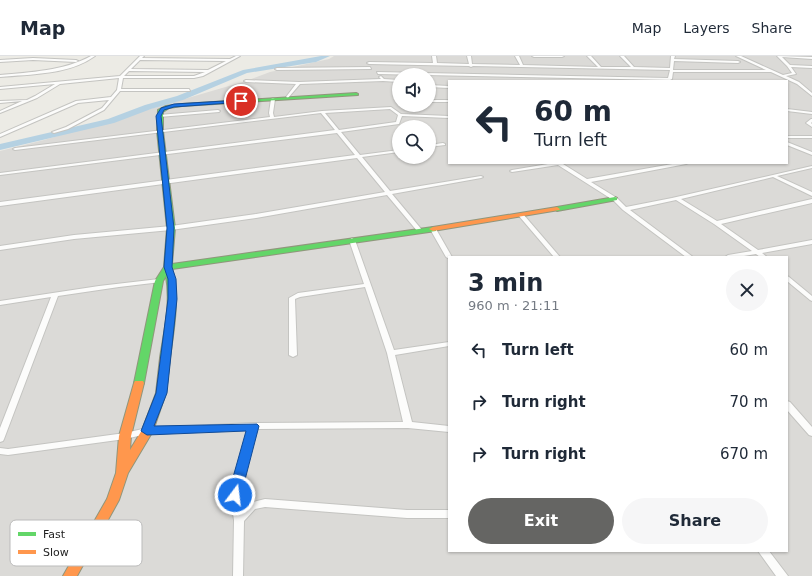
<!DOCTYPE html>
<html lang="en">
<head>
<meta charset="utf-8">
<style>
	body { margin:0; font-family:"DejaVu Sans",sans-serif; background:#f6f6f7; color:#1f2937; height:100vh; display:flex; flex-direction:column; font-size:15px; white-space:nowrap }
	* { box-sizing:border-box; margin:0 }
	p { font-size:13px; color:#747a83 }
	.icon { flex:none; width:22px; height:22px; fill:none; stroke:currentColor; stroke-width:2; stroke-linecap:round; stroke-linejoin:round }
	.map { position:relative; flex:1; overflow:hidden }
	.side { position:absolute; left:448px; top:200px; width:340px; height:296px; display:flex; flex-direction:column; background:#fff; border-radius:0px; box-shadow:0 1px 3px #0004 }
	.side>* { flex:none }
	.banner { position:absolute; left:448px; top:24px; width:340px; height:84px; border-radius:0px; box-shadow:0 1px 3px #0004; background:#fff; color:#1f2937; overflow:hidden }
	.buttons { position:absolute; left:392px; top:12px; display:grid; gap:8px }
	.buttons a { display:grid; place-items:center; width:44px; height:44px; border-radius:50%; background:#fff; box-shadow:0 1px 3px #0004; font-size:20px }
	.pin { position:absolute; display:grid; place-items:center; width:34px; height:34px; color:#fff; margin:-17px; border:2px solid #fff; border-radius:50%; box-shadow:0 1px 4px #0007 }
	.me { position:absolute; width:44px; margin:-22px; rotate:15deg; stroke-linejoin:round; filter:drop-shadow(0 0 3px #0008) }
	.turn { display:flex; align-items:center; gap:14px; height:84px; padding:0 20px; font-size:18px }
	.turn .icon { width:52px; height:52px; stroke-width:2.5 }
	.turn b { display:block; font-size:28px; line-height:34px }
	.round { display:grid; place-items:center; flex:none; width:42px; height:42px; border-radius:21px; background:#f6f6f7 }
	.summary { display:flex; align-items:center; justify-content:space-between; height:68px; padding:0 20px }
	h1 { font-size:24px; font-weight:600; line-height:30px }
	.button { display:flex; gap:8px; margin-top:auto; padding:8px 20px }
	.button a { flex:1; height:46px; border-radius:24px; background:#656563; color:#fff; font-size:16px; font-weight:600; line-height:46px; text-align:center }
	.button a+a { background:#f6f6f7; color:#1f2937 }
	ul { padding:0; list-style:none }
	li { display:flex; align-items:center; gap:12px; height:52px; padding:0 20px }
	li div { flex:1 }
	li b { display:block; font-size:15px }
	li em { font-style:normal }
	header { display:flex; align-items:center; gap:24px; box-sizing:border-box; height:56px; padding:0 20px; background:#fff; border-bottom:1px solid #e0e1e3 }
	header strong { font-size:19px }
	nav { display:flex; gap:22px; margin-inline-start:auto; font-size:14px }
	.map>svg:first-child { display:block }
</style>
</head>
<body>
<header>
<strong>Map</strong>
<nav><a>Map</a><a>Layers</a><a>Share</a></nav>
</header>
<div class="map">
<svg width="812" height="520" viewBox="0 0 812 520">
	<rect width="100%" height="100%" fill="#ecebe5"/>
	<path fill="#dbdad7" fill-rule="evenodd" d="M334 0H812V520H0V95L44 84 246 25 270 16 329 3ZM399 19H429V49H399ZM449 25H787V107H449ZM399 71H429V101H399ZM449 201H787V495H449Z"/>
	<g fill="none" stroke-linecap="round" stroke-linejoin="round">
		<path fill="#b5d1e2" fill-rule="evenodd" d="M321 0H330L316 6 247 17 183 44 151 53 114 67 0 94V88L108 63 145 49 177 40 243 14Z"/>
		<g stroke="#c4c4c1" stroke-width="2">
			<path id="street" d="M91 0H95C69 19 31 18 0 21V19C31 16 63 15 91 0Z
				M140 0H144L142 2 230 3 236 0H240L203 20 194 22H123L121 33H189L190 35H120L104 54 68 73 54 77 52 76 66 71 102 52 109 44 78 47 0 81V78L76 45 111 41 117 34 119 22 60 28 37 42 0 57V55L22 45 0 47V45L27 44 35 40 55 28 0 33V31L120 20ZM140 4 226 5 208 14 131 13ZM129 15 205 16 194 20H124Z
				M432 0H436L437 7 469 8 467 0H471L472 8 520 9 515 0H519L523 9 598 11 587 0H591L601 11H631L620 0H624L634 11 670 12 671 0H675L674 3 738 5 740 6 738 7 674 5 673 14H766L736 0H741L783 19 792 17 787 10 777 0 812 1V3L782 1 790 9 812 10V12L791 11 796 18 786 20 799 26 812 37V40L797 28 771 16H673L672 23 670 24 378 18 377 16 668 22 670 14 473 10 471 11 469 10 369 8 367 7 369 6 433 7Z
				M532 0H564L562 1H534Z
				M33 2 76 4 78 5 76 6 33 4 0 6V4Z
				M370 11 371 13 277 14 275 13 277 12Z
				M381 20 384 23 399 24V26L383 25 300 28 288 42 286 41 296 28 246 26 244 25 246 24 299 26 381 23 379 21Z
				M429 29 449 30V32L429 31Z
				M273 42 275 43 273 57 274 61 322 55 391 51 401 58 449 60V62L402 60 399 68 341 76 360 99 399 94V96L362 101 390 135 481 120 483 121 481 122 392 138 422 174V176H418L387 139 256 162 171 174 74 183 0 194V190L74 179 171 170 256 158 385 136 357 102 0 150V146L355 99 337 77 0 119V117L335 74 321 57 15 94 13 93 15 92 270 61 269 57 271 43ZM390 53 398 59 396 66 339 74 325 57Z
				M429 44H449V46H429Z
				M787 53 812 56V58L787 55Z
				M218 54 220 55 219 56 159 61 157 60 159 59Z
				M811 63H812V66L811 67 812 68V71L806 67Z
				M787 80H812V82H787Z
				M787 86 812 96V99L787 89Z
				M443 87 445 88V89L429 91V89Z
				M554 107H565L563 108 587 123 678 107H688L686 108 591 126 617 142 626 151 672 142 812 110V112L777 120 812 136V140L773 121 681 143 717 165 812 143V147L721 168 758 194 812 184V188L762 197 767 201H760L756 198 738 201H725L728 199 752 195 714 168 676 144 630 154 693 201H686L623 154 613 144 558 109 512 116 510 115 512 114Z
				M521 157 523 158 560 201H554L519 160 518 159Z
				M433 171 436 173 452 201H449V203L446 201 430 173Z
				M352 182 355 184 394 294 449 286V290L395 299 412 366 449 370V376L408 372 257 373 240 439 242 454 249 447 265 443 407 454H449V462H407L265 451 255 453 244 465 243 520H233L234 464 230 439 248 373 147 378 125 383 8 399 0 398V392L8 393 125 377 147 372 253 367 403 366 387 297 365 231 300 241 295 243 297 299 293 301 289 299V242L298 237 364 228 349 184Z
				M787 220 789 221 812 240V245L810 244 787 225Z
				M159 223 161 224 162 225 161 226 119 231 58 240 4 383 3 385 0 386V372L51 241 0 249V245L99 230Z
				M787 345 790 346 812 371V380L809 379 787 354Z
				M758 495H769L788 520H776Z"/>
		</g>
		<g stroke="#90967c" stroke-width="2">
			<path id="fast" d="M356 37 358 38V39L182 50 169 52 163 56V75L175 172 172 208 433 171H436V175L172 213C180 242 174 272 170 302L165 305 160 302C164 275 171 248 166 220L163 225 144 327 143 329H135L134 327 155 225 164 211 167 172 157 75 158 54 166 50 182 48Z
				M615 141 617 142V144L557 155 554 153 557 151Z"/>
		</g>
		<g stroke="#90967c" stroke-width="2">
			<path id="slow" d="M557 151 560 153 559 154 433 175 429 173 433 171Z
				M165 299 170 302 166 337 153 375 128 417 119 444 77 520H63L107 443 116 417 119 380 134 327 135 325H143L144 327 131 380 130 394 142 374 156 337 160 302Z"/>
		</g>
		<use href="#street" fill="#fcfcfb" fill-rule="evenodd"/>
		<use href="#fast" fill="#63d668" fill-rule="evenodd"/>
		<use href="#slow" fill="#ff974d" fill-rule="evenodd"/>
	</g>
	<path fill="#1a73e8" stroke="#114b97" d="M241 44 243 46 174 51 164 54 161 60 174 172 172 211 176 223 177 243 167 337 154 370 257 368 259 370 241 439 239 443 235 444 230 443 228 439 246 375 147 379 141 375 156 337 168 243V223L164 211 167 172 156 60 161 52 174 48Z"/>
	<rect x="10" y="464" width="132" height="46" rx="6" fill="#fff" stroke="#bbb" stroke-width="1"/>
	<rect x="18" y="476" width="18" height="4" fill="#63d668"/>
	<rect x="18" y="494" width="18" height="4" fill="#ff974d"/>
	<g font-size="11" fill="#1d1d1d">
		<text x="43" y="482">Fast</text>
		<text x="43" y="500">Slow</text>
	</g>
</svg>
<div class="buttons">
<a><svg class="icon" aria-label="sound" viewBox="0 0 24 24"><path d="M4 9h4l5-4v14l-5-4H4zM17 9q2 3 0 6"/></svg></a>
<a><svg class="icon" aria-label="search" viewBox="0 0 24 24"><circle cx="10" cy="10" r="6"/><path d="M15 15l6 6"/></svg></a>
</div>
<div class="pin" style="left:241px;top:45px;background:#d93025"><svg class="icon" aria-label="arrive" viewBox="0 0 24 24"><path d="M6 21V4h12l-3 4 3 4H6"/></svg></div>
<svg class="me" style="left:235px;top:439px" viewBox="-20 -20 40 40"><circle r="17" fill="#1a73e8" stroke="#fff" stroke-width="3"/><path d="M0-11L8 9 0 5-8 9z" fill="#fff"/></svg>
<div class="banner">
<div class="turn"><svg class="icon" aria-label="left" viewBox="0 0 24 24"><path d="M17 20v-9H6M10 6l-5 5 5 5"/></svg><div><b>60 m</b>Turn left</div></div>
</div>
<section class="side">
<div class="summary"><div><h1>3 min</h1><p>960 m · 21:11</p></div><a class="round"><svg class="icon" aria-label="close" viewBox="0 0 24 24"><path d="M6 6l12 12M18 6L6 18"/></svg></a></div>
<ul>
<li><svg class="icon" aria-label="left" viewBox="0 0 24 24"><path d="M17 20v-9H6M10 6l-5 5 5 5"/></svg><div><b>Turn left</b></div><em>60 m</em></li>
<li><svg class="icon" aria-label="right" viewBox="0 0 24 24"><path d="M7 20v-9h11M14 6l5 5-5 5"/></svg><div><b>Turn right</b></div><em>70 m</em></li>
<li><svg class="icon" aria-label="right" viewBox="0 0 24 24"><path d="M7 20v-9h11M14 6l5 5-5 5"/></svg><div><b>Turn right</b></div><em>670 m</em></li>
</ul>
<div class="button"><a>Exit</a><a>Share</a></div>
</section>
</div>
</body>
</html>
